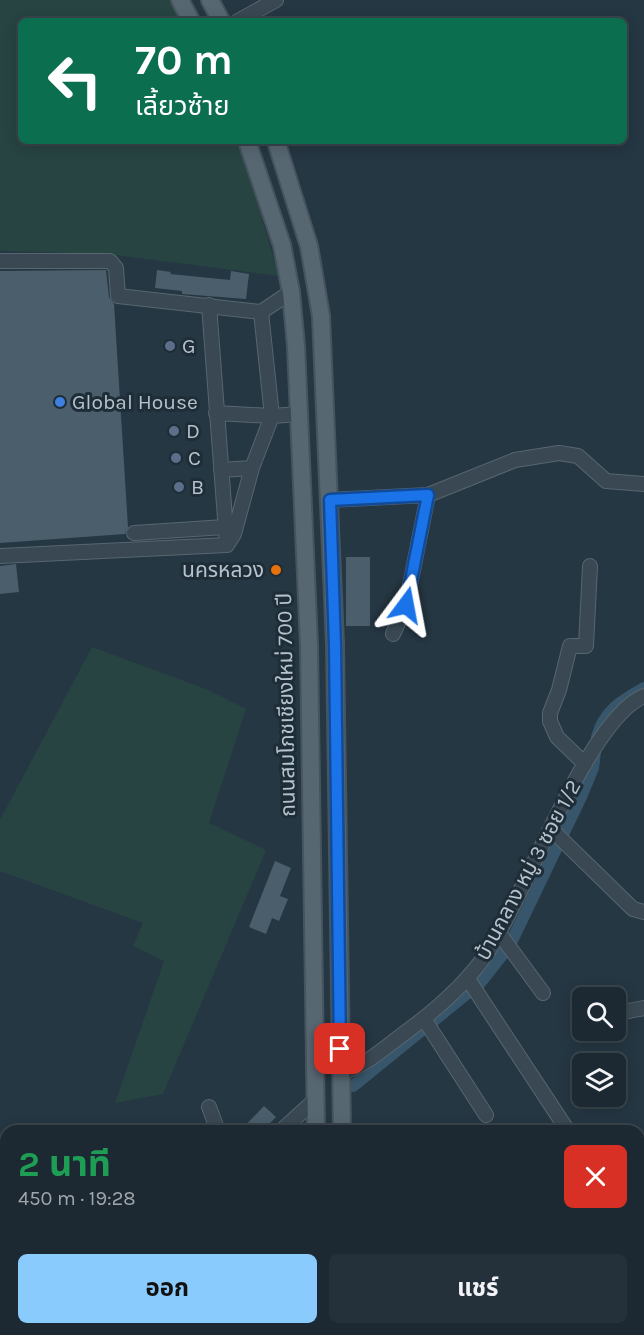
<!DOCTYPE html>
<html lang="th">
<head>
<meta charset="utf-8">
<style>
	body { margin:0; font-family:Karla,"Noto Sans Thai",sans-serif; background:#25313a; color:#f1f3f6; height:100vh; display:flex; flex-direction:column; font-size:22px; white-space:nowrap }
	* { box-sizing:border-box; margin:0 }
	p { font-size:20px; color:#a0a6ac }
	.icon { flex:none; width:33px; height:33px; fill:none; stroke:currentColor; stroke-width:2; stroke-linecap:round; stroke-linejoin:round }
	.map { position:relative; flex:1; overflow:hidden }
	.panel { position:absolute; left:0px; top:1125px; width:645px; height:210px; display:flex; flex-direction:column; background:#1c2932; border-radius:18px 18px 0 0; box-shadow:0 3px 15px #0003,0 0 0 2px #3a454d }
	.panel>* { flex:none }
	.hud { position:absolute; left:18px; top:18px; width:609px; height:126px; border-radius:9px; box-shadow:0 3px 15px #0003,0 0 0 2px #3a454d; background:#0b6e4f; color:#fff; overflow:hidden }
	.controls { position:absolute; left:572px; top:987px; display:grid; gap:12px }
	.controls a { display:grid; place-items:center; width:54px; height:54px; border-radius:9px; background:#1c2932; box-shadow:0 3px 15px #0003,0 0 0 2px #3a454d; font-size:30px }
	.pin { position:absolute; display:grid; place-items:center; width:51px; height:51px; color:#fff; margin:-26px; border-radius:12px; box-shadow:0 3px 9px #0006 }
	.me { position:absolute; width:66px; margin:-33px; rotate:13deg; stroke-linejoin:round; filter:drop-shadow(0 0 4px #0008) }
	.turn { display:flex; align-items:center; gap:21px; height:126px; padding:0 18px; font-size:27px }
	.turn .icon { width:78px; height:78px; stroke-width:2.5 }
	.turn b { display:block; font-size:42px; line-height:51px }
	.round { display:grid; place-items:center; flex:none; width:63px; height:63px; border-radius:9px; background:#25313a }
	.headline { display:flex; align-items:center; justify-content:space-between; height:102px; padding:0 18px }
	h1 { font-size:36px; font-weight:700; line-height:45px; color:#1e9e55 }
	.cta { display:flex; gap:12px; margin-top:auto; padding:12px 18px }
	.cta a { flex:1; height:69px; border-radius:9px; background:#8acbfd; color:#111; font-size:24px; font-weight:700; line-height:69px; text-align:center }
	.cta a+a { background:#25313a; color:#f1f3f6 }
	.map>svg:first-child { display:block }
</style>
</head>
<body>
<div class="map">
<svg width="644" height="1335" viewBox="0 0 644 1335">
	<rect width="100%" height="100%" fill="#253743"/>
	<path fill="#274442" d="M0 0H170L181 21H21V141H239L279 276 107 254 0 251Z
		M92 647 206 689 246 709 209 823 266 850 163 1094 115 1103 164 961 133 946 143 923 0 871V820Z"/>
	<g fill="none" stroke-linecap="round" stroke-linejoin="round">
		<path stroke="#38566b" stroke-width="12" d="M597 737C604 711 621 701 644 688
			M353 1086 480 983 510 945 581 797 593 768 595 752"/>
	</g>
	<path fill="#4a5f6b" d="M106 270 109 297 114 304 128 527 125 534 0 543V271Z
		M157 270 171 272 170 274 230 280 231 271 249 274 246 299 182 294V291L155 288Z
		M346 557H370V626H346Z
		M16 564 19 592 0 594V566Z
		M275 861 291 868 280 896 288 899 279 921 272 918 266 934 249 927Z
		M264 1106 276 1117 262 1131H240Z"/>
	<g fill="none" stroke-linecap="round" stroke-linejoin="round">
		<g stroke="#57666f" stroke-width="16">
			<path id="minor" d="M238 21 276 0
				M0 261H110L116 268 118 296 261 312 291 292
				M209 305 227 545
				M216 413 272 416 261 312
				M221 470 252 468
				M329 500 428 495 515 460 559 453 578 456 606 481 644 484
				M134 533 225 527
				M227 545 234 534 252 468 272 416 299 414
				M0 556 227 545
				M393 634 406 605 428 495
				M585 764 557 737 550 721V713L559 690 570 646H586L590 566
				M552 830 633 909 644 912
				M499 933 543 993
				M468 979 568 1131
				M623 1012 644 1008
				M424 1019 486 1115
				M340 1073C364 1067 383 1049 402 1035 435 1011 467 984 489 950 526 893 588 719 644 696
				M209 1107 218 1131
				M281 1131 314 1101
				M0 1156 6 1158
				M183 1329 184 1335
				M602 1329 604 1335
				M74 1335 81 1329
				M279 1335 293 1329
				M624 1335 632 1329"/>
		</g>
		<g stroke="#46545e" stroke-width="20">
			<path id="major" d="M180 0 191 21
				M210 0 221 21
				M247 141 282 245 291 292 296 346 309 645 316 1131
				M276 141 309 246 321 316 335 644 342 1131
				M343 1329 345 1335
				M370 1329 371 1335"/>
		</g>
		<use href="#minor" stroke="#394852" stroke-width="14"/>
		<use href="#major" stroke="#576772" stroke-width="16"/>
	</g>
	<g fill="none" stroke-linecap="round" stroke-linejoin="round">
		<g stroke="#114b97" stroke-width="15">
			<path id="route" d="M340 1049 335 645 330 500 428 495 406 605"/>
		</g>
		<use href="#route" stroke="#1a73e8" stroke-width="10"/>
	</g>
	<g fill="#5c6f8a" stroke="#1e2d37" stroke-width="2">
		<circle cx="170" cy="346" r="6"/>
		<circle cx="174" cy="431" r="6"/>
		<circle cx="176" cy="458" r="6"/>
		<circle cx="179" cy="487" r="6"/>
	</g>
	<circle fill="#3f7fe0" stroke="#1e2d37" stroke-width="2" cx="60" cy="402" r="6"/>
	<circle fill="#e8710a" stroke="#1e2d37" stroke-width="2" cx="276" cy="570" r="6"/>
	<g text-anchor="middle" stroke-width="6" stroke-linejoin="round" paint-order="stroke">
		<g font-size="21" fill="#b6c3cc" stroke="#1e2d37" text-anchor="start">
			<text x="182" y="353">G</text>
			<text x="72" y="409">Global House</text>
			<text x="186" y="438">D</text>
			<text x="188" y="465">C</text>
			<text x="191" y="494">B</text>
			<text x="264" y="577" text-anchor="end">นครหลวง</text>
		</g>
		<g font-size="21" fill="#b6c3cc" stroke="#1e2d37">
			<text transform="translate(286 705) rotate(-91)" y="7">ถนนสมโภชเชียงใหม่ 700 ปี</text>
			<text transform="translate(528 870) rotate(-62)" y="7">บ้านกลาง หมู่ 3 ซอย 1/2</text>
		</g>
	</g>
</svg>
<div class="controls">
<a><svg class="icon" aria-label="search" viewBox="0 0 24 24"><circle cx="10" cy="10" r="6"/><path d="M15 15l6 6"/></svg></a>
<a><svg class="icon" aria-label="layers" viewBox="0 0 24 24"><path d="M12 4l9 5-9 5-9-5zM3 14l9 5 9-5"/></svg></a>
</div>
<div class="pin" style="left:340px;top:1049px;background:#d93025"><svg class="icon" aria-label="arrive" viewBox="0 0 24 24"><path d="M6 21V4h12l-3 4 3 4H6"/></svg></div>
<svg class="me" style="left:406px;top:605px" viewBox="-20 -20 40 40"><path d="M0-17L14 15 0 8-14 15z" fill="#1a73e8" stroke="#fff" stroke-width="4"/></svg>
<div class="hud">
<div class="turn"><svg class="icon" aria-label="left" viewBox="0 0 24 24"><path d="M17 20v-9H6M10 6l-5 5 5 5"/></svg><div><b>70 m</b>เลี้ยวซ้าย</div></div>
</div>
<section class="panel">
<div class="headline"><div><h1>2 นาที</h1><p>450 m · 19:28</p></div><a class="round" style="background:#d93025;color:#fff"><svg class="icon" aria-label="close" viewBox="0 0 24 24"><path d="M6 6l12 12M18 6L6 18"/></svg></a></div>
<div class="cta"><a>ออก</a><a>แชร์</a></div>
</section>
</div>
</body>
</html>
